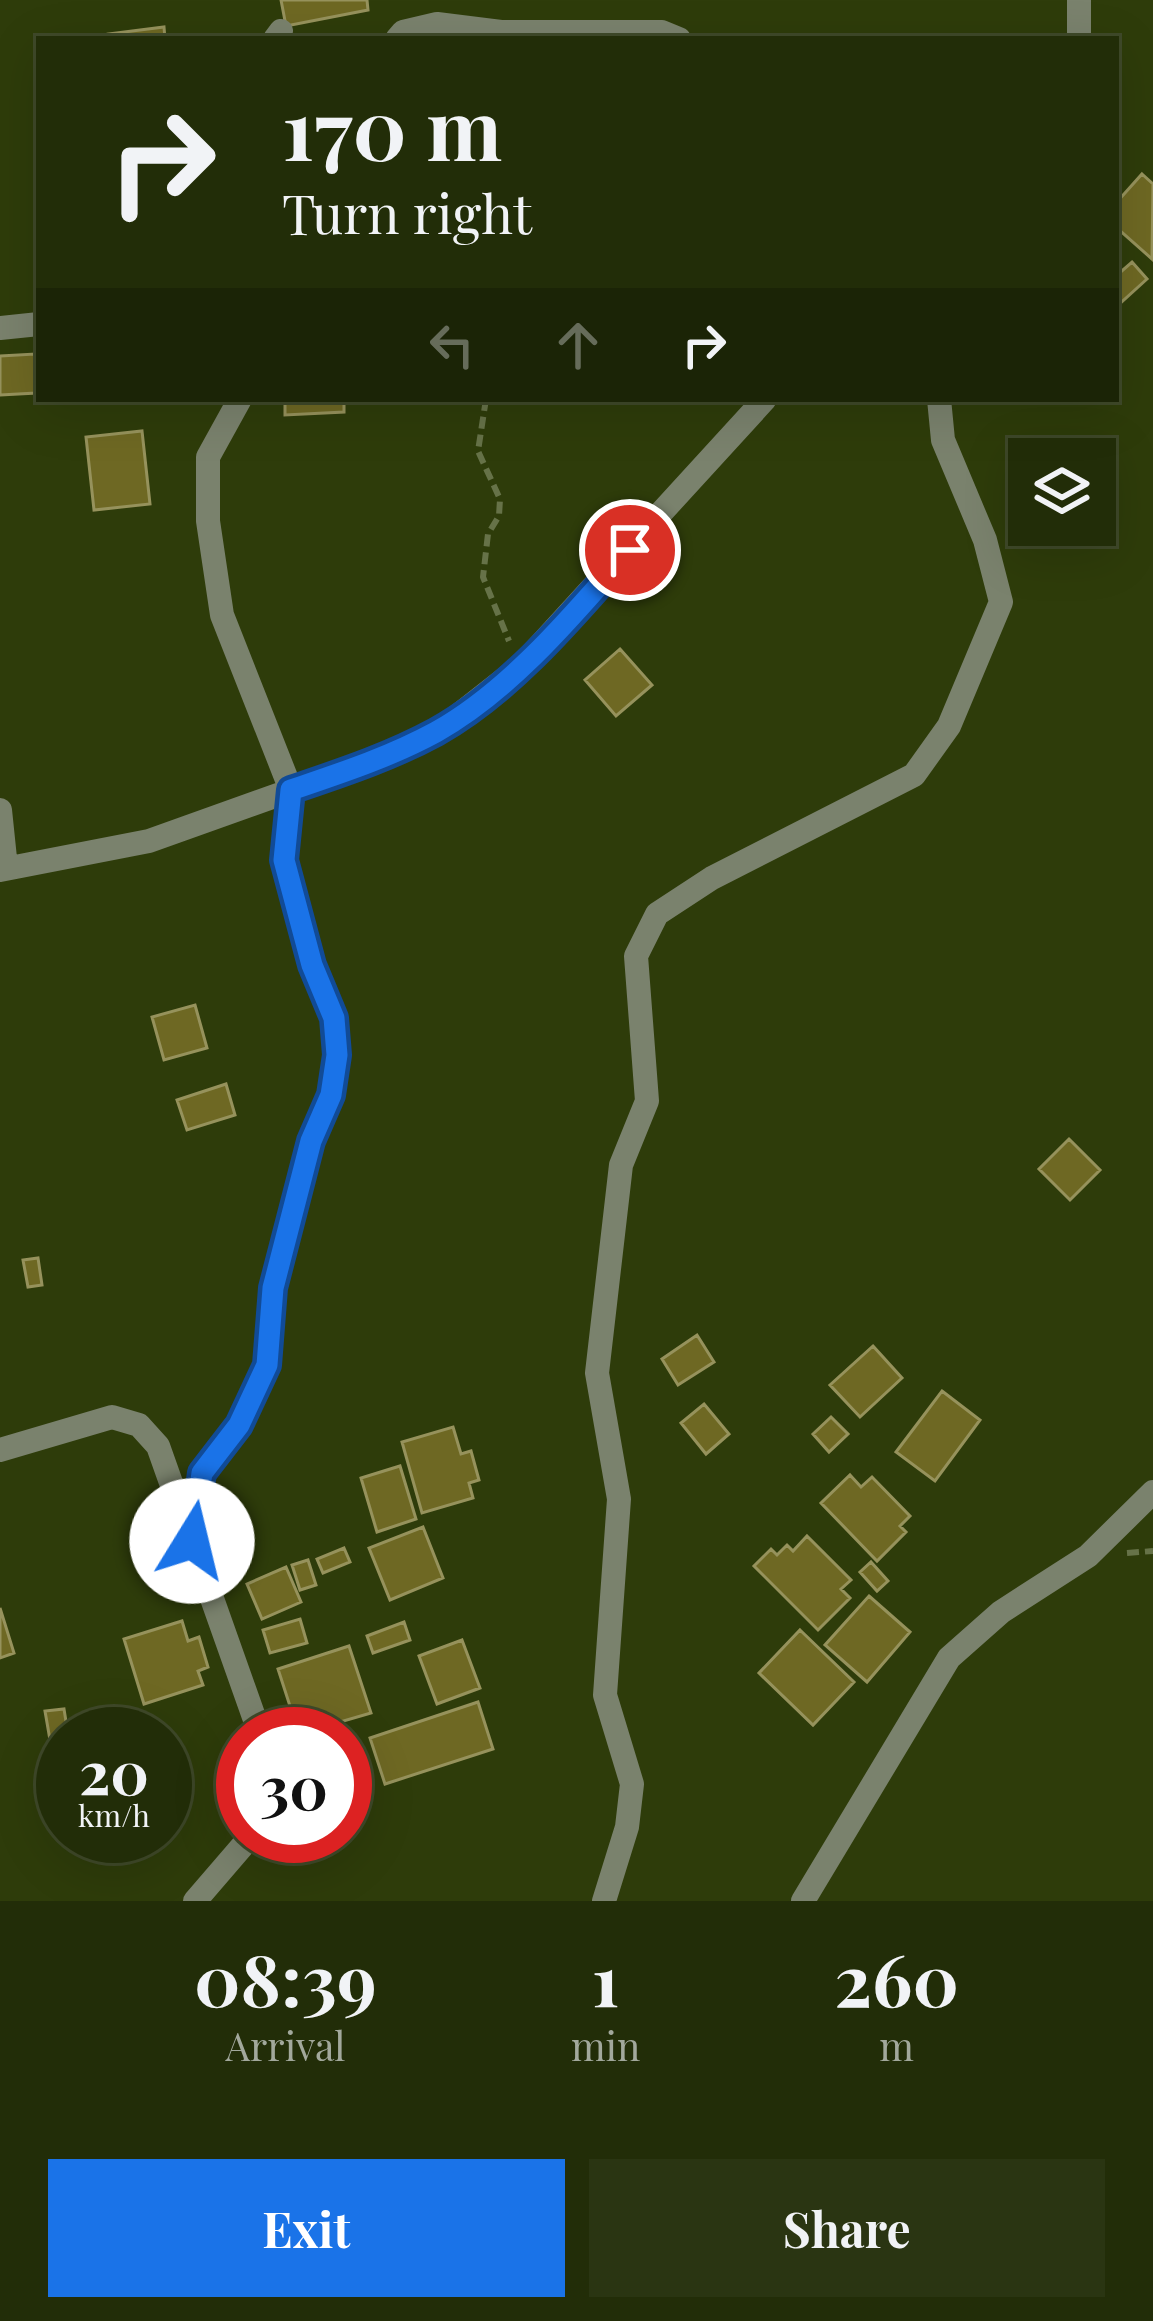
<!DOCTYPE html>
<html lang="en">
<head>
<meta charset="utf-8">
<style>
	body { margin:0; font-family:"Playfair Display",serif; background:#2a3512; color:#f1f3f6; height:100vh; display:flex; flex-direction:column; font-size:45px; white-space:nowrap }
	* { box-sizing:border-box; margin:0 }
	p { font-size:39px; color:#a2a89c }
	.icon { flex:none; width:66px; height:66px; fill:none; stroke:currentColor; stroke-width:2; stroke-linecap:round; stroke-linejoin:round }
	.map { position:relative; height:1901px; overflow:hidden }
	.side { display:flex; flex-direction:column; background:#222d08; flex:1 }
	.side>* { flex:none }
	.hud { position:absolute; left:36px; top:36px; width:1083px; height:366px; border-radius:0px; box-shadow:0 12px 48px #0002,0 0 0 3px #3f4929; background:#222d08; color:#f1f3f6; overflow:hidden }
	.tools { position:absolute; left:1008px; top:438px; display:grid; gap:24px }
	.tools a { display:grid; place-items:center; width:108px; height:108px; border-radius:0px; background:#222d08; box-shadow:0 12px 48px #0002,0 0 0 3px #3f4929; font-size:60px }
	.speed { position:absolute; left:36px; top:1707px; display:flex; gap:24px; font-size:60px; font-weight:700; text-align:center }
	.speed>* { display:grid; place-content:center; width:156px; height:156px; border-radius:50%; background:#222d08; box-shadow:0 12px 48px #0002,0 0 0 3px #3f4929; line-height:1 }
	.speed small { font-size:30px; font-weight:400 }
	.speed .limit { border:18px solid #d22; background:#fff; color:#111 }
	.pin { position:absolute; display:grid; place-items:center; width:102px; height:102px; color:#fff; margin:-51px; border:6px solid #fff; border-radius:50%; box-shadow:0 3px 12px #0007 }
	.me { position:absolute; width:132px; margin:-66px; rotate:9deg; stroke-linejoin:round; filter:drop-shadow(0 0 9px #0008) }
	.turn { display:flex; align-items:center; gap:42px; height:252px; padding:0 48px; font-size:54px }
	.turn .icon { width:156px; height:156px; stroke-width:2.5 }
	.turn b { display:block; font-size:84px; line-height:102px }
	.lanes { display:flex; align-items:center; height:114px; padding:0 48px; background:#0003; justify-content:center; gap:60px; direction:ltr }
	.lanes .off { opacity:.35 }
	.eta { display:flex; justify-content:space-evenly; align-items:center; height:204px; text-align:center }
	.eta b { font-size:72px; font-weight:700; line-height:84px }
	.action { display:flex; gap:24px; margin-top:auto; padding:24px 48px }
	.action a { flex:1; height:138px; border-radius:0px; background:#1a73e8; color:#fff; font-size:48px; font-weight:700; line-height:138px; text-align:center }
	.action a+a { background:#2a3512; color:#f1f3f6 }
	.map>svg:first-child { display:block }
</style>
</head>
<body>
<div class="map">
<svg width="1153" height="1901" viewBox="0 0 1153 1901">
	<rect width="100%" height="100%" fill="#2e3c0a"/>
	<path fill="#6e6823" stroke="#96925c" stroke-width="3" d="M281 0H367L368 10 286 26Z
		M164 27 165 39H108V34Z
		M1142 174 1153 184 1152 259 1116 227V203Z
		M1132 262 1147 279 1116 307V276Z
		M35 354 36 393 0 395V356Z
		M285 399H344V412L285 415Z
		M142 431 150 504 94 510 86 437Z
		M620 649 652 685 616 716 585 680Z
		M195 1005 207 1048 164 1060 152 1017Z
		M226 1084 235 1115 187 1130 177 1100Z
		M1069 1139 1100 1170 1070 1200 1039 1169Z
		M38 1258 42 1285 28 1287 23 1260Z
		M697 1335 714 1362 678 1385 662 1359Z
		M873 1346 902 1378 860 1417 830 1385Z
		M942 1391 980 1420 935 1481 896 1452Z
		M704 1404 729 1434 706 1454 681 1423Z
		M831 1417 848 1434 829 1452 813 1434Z
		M453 1427 461 1454 471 1451 479 1480 469 1483 473 1498 422 1513 402 1442Z
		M400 1466 416 1519 377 1532 361 1478Z
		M850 1475 861 1487 872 1477 910 1516 900 1526 906 1532 877 1561 821 1503Z
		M423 1527 443 1578 390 1600 369 1548Z
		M807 1536 851 1580 841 1589 850 1598 818 1630 754 1566 771 1549 777 1555 787 1545 793 1551Z
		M344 1548 350 1562 323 1573 317 1559Z
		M308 1560 316 1585 300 1590 292 1565Z
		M871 1562 888 1581 877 1591 860 1572Z
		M286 1567 301 1602 262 1619 247 1584Z
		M869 1596 910 1632 867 1682 825 1645Z
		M0 1608 14 1653 0 1658Z
		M300 1619 307 1643 270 1653 263 1630Z
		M182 1621 188 1641 199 1637 208 1667 198 1671 203 1685 144 1704 124 1639Z
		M404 1622 410 1640 373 1653 367 1636Z
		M800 1630 854 1682 813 1725 759 1673Z
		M462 1640 480 1688 437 1704 419 1656Z
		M349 1646 371 1713 299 1734 278 1669Z
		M478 1702 493 1749 385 1784 370 1738Z
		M64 1709 68 1734 50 1740 45 1711Z"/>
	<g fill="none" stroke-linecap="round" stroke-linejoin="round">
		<path stroke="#667248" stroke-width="6" stroke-dasharray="12 6" stroke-linecap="butt" d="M486 399 478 451 500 499 499 516 488 534 483 577 509 641
			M1127 1553 1153 1551"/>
		<path stroke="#7a826d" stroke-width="24" d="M1079 0V39
			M275 39 281 31
			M397 39 403 32 437 24 501 32H662L679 39
			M0 328 39 324
			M0 810 6 868
			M0 870 149 841 393 754 441 729 521 666 765 399
			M0 1450 112 1417 139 1425 158 1446 260 1734
			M192 1541 202 1473 239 1425 267 1365 273 1288 311 1141 331 1095 337 1055 334 1018 312 965 283 860 291 790 222 615 208 521V457L240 399
			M195 1901 251 1836
			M604 1901 627 1827 632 1784 605 1695 619 1499 597 1373 621 1165 647 1101 636 956 657 914 712 878 914 775 949 726 1001 602 985 540 943 440 939 399
			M803 1901 949 1658 1001 1612 1088 1556 1153 1492"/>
	</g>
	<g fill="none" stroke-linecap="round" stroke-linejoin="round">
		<g stroke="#114b97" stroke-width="30">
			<path id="route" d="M192 1541 202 1473 239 1425 267 1365 273 1288 311 1141 331 1095 337 1055 334 1018 312 965 284 860 291 790C341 773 390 757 436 732 511 690 574 614 630 550"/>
		</g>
		<use href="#route" stroke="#1a73e8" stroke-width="21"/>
	</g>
</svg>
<div class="tools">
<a><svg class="icon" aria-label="layers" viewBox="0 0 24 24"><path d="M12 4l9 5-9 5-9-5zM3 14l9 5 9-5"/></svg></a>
</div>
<div class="speed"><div>20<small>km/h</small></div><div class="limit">30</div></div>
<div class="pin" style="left:630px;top:550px;background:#d93025"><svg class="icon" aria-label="arrive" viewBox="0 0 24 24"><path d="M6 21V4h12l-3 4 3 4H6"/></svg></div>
<svg class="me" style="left:192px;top:1541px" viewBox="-20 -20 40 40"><circle r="19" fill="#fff"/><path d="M0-13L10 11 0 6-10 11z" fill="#1a73e8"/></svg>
<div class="hud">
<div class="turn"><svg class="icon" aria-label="right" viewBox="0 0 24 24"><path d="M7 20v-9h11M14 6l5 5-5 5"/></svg><div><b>170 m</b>Turn right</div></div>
<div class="lanes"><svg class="icon off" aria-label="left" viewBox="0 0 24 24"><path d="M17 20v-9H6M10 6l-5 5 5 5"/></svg><svg class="icon off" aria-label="ahead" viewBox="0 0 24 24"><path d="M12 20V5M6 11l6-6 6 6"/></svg><svg class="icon" aria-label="right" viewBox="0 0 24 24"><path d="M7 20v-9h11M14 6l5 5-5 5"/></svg></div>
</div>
</div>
<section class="side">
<div class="eta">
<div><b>08:39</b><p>Arrival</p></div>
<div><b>1</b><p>min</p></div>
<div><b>260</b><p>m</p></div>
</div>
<div class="action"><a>Exit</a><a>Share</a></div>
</section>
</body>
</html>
